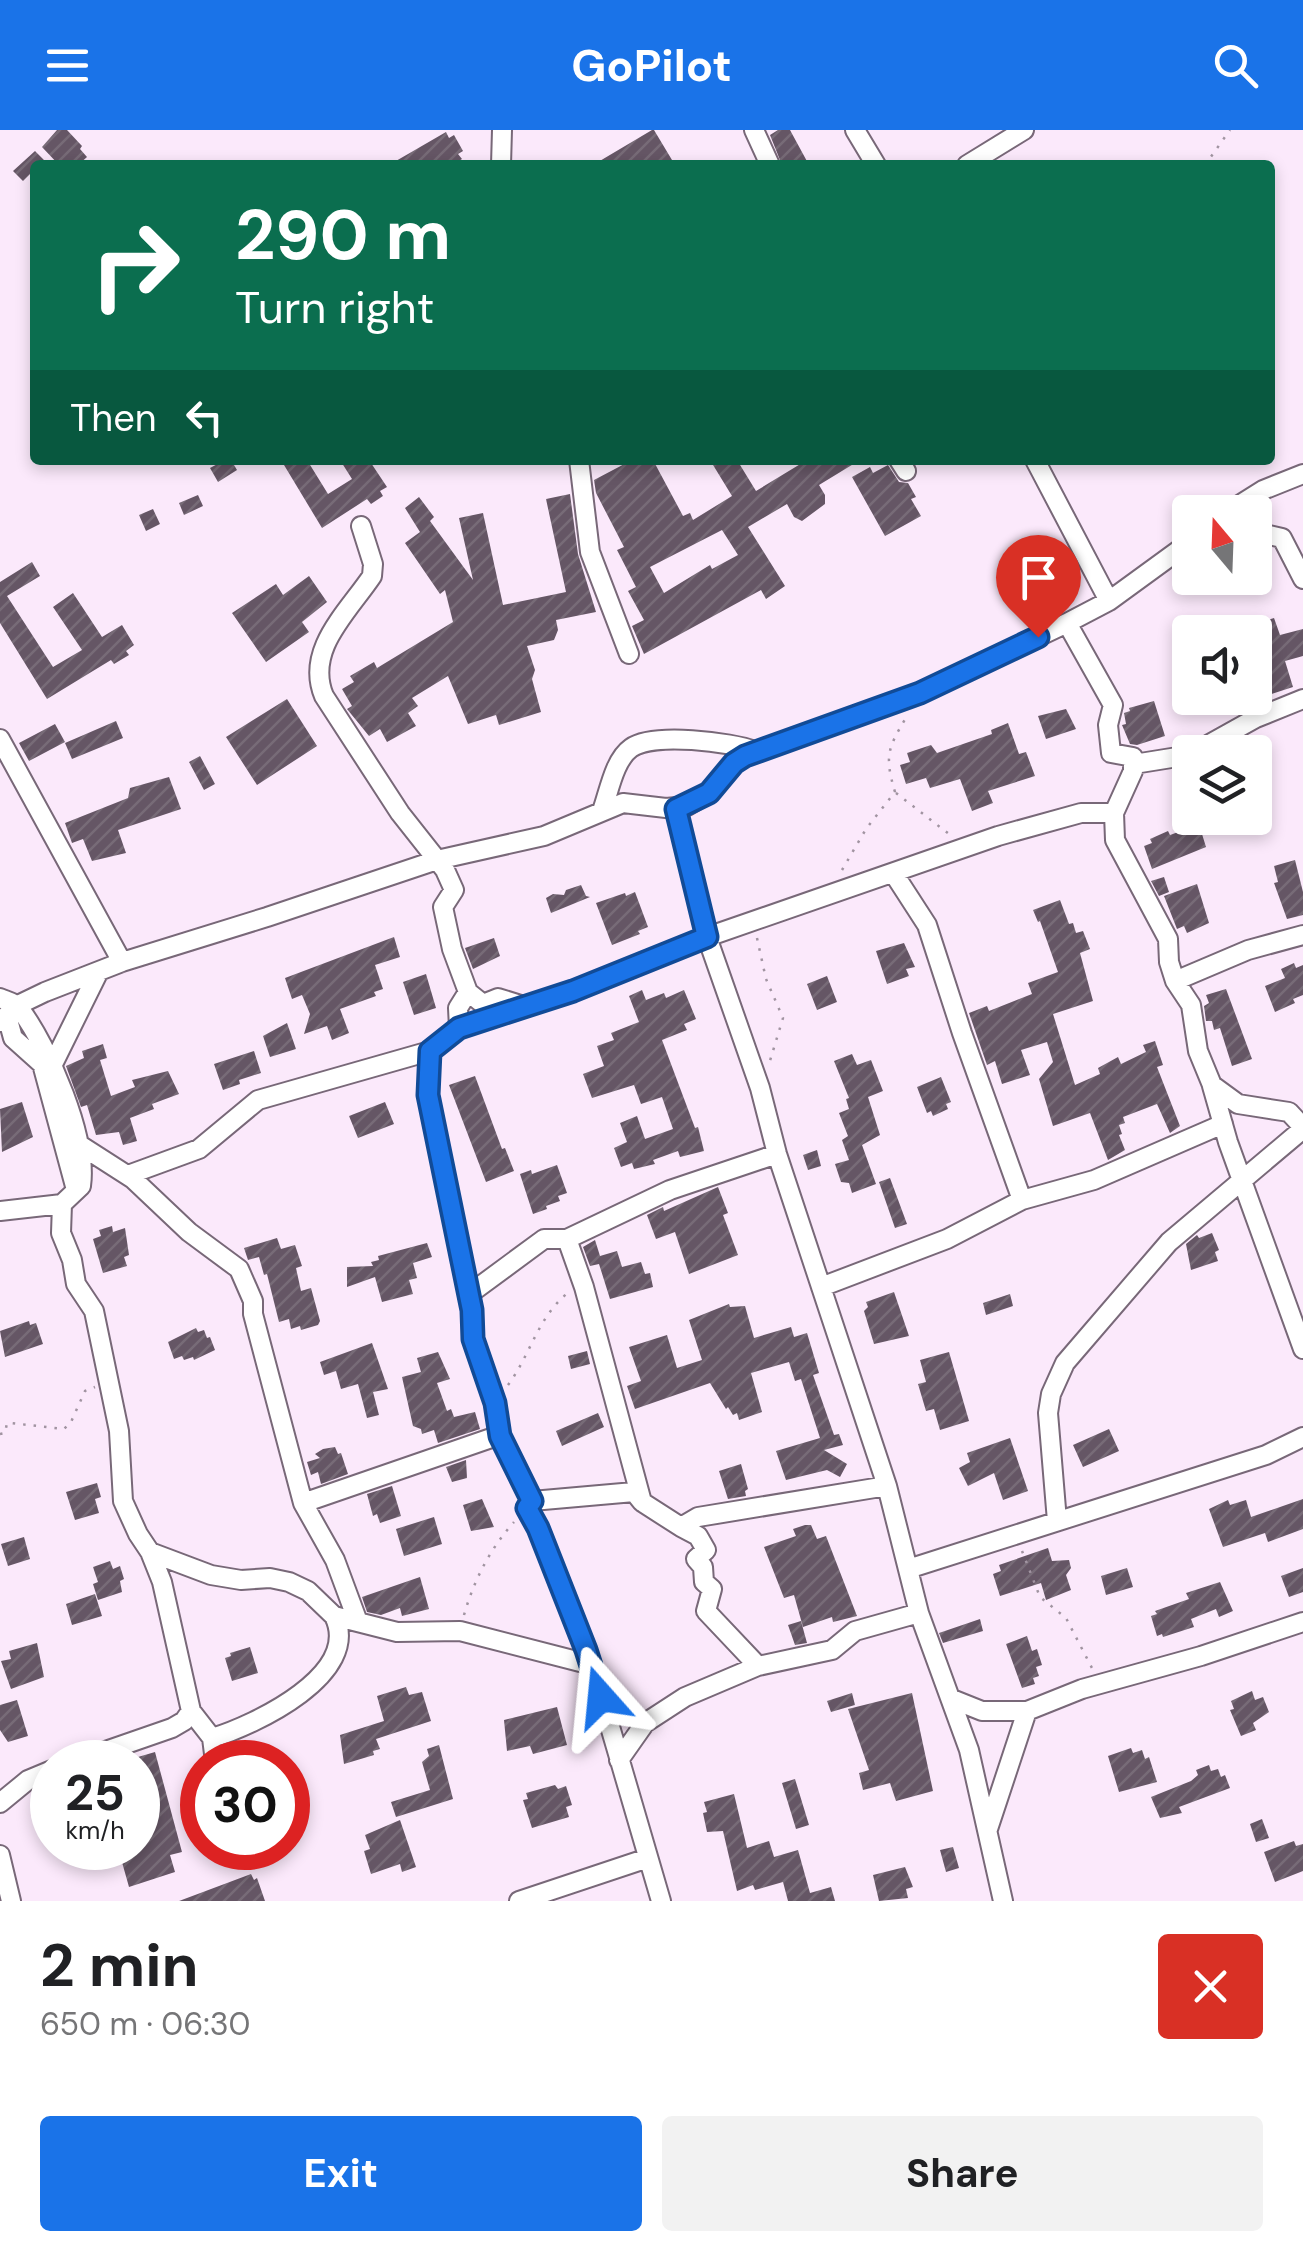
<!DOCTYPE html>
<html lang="en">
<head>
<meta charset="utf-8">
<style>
	body { margin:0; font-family:"DM Sans",sans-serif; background:#f2f2f2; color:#202124; height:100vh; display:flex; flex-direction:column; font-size:38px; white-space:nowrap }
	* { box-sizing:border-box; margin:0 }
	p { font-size:32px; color:#757577 }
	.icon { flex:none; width:55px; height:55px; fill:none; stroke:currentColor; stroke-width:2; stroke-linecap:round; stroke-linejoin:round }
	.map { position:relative; height:1771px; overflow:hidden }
	.sheet { display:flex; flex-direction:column; background:#fff; flex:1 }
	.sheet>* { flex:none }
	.hud { position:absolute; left:30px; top:30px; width:1245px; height:305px; border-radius:10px; box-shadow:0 5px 15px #0003; background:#0b6e4f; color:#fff; overflow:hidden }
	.needle { width:65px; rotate:341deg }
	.tools { position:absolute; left:1172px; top:365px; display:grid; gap:20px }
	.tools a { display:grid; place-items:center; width:100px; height:100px; border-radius:10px; background:#fff; box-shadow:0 5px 15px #0003; font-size:50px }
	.speed { position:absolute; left:30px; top:1610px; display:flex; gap:20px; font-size:50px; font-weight:700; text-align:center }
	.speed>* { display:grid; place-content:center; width:130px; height:130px; border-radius:50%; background:#fff; box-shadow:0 5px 15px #0003; line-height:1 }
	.speed small { font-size:25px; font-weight:400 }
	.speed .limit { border:15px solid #d22; background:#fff; color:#111 }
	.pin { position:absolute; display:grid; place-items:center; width:85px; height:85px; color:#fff; margin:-102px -42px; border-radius:50% 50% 50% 0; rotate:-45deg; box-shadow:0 0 10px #0007 }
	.pin .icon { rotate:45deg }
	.me { position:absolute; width:110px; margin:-55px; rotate:342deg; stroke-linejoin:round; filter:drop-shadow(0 0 8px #0008) }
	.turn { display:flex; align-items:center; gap:35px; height:210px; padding:0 40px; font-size:45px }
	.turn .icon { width:130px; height:130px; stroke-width:2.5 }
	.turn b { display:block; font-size:70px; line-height:85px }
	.then { display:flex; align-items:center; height:95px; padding:0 40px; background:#0003; gap:20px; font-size:38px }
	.round { display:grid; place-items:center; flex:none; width:105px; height:105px; border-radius:10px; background:#f2f2f2 }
	.head { display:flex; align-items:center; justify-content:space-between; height:170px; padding:0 40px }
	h1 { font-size:60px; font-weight:700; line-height:75px }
	.action { display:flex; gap:20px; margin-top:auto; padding:20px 40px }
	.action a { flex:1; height:115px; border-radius:10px; background:#1a73e8; color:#fff; font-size:40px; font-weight:700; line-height:115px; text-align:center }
	.action a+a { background:#f2f2f2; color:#202124 }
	header { display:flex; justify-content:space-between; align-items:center; height:130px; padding:0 40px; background:#1a73e8; color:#fff; font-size:45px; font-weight:700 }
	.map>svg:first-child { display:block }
</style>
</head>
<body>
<header><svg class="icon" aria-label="menu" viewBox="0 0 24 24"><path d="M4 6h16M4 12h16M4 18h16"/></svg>GoPilot<svg class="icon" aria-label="search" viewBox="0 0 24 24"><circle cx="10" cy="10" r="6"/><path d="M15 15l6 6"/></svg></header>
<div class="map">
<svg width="1303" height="1771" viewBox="0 0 1303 1771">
	<defs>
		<pattern id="building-hatch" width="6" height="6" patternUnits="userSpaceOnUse" patternTransform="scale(2.5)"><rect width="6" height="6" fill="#655665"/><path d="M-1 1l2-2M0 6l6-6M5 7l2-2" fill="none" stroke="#776b77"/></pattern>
	</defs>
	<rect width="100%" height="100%" fill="#fbe9fb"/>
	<path fill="url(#building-hatch)" fill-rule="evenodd" d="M57 0H67L82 16 80 19 87 27 78 35H59L42 17Z
		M654 0 675 35H593L652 0Z
		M778 0H790L809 35H782L770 5Z
		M446 2 449 8 454 5 463 21 458 24 462 29 452 35H389Z
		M35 21 44 30 35 35V39L23 51 13 41Z
		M225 330H231L237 340 218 352 210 338Z
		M281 330H307L328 364 352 349 340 330H369L387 357 380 361 383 366 371 374 367 369 322 398Z
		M632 330H653L683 386 690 383 693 390 732 366 710 330H737L756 361 807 330H860L819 355 825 365V374L802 391 794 387 787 374 748 397 785 456 766 469 761 460 644 524 632 496 644 490 628 461 636 457 617 420 624 417 596 363 594 350ZM722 400 738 425 712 439 710 435 664 463 650 437Z
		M888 335 899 352 908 353 916 367 911 369 921 386 885 406 852 347 870 337 873 343Z
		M570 364 578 424 596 482 556 490 558 500 554 510 527 516 535 540 532 549 541 582 499 595 496 585 468 594 448 546 412 568 418 576 408 583 416 596 387 612 380 599 369 606 347 579 352 576 342 559 354 552 350 546 374 532 377 538 453 492 445 460 440 464 405 413 420 402 405 378 419 367 434 387 430 391 473 450 459 388 483 383 503 475 566 462 546 369Z
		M198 365 203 376 184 385 179 373Z
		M153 379 160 394 146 401 139 385Z
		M32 432 40 446 7 466 53 537 82 520 53 477 73 463 102 507 122 495 134 515 126 521 129 525 114 534 111 530 47 569 0 493V452Z
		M309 446 327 472 302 492 309 502 266 532 232 483 276 454 283 465Z
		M1274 488 1280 505 1303 499V526L1285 531 1293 557 1262 567 1255 547V514L1267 510 1262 492Z
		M287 569 317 616 257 655 226 607Z
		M1154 571 1165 606 1137 615 1130 614 1122 595 1126 594 1124 583 1130 581 1129 578Z
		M1066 579 1076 599 1046 609 1038 586Z
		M116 591 123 608 72 629 65 613Z
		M1008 593 1019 624 1026 622 1035 646 988 661 993 673 972 681 960 649 930 658 926 648 906 654 900 635 910 632 907 623 931 615 937 623 992 604 991 600Z
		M55 594 65 612 29 631 19 613Z
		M200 626 215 654 204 660 189 632Z
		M169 647 181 679 118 700 126 723 92 731 83 709 72 713 65 693 128 668 130 658Z
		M1188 688H1218L1221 697 1202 704 1206 717 1152 739 1144 716 1152 713 1150 709 1168 701 1170 705 1192 697Z
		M1295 730 1303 762V785L1287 789 1274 753 1278 752 1274 736Z
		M1164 747 1169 762 1159 766 1151 751Z
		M1197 754 1209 793 1187 803 1184 796 1177 799 1164 766Z
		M581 755 586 766 590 767 551 783 546 768 553 764 564 765 566 760Z
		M635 762 648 797 638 801 640 804 612 815 596 773 625 763 626 766Z
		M1060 770 1069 794 1073 793 1076 803 1083 801 1090 819 1080 823 1093 871 1053 884 1075 955 1100 944 1098 938 1118 927 1121 934 1146 922 1143 915 1155 911 1163 935 1157 937 1180 996 1170 1003 1157 974 1123 987 1125 993 1119 995 1122 1004 1119 1005 1125 1020 1108 1030 1090 983 1053 996 1039 949 1053 932 1047 912 1021 920 1030 945 1002 954 995 931 987 935 969 883 987 876 989 881 1032 864 1028 853 1058 842 1040 791 1038 792 1033 780Z
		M394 807 400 827 375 835 383 859 374 862 376 866 340 879 349 903 332 910 327 896 304 904 310 884 302 865 292 869 285 848Z
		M494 808 500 826 473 839 465 818Z
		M904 813 915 837 906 839 909 846 887 854 876 821Z
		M1294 833 1296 838 1303 835V865L1293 869 1295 873 1275 882 1265 856 1285 848 1281 839Z
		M426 844 436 878 414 885 403 852Z
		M827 846 837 872 817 880 807 854Z
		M1226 859 1252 929 1232 936 1220 898 1214 900 1212 891H1206L1204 876 1209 873 1206 865Z
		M642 860 646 870 664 863 666 868 684 860 696 889 684 894 687 900 662 910 695 998 698 997 704 1021 680 1027 678 1021 653 1030 655 1034 634 1039 632 1033 621 1037 614 1018 627 1012 620 993 637 986 645 1009 673 999 662 967 641 974 634 955 592 968 583 944 604 936 597 916 614 910 611 903 639 892 629 866Z
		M287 893 296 919 270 927 263 906Z
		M103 914 107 928 100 930 111 966 135 957 132 950 168 941 179 964 152 974 154 979 130 988 137 1011 123 1015 119 1002 96 1005 87 975 81 977 66 936 84 928 82 921Z
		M254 921 261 943 239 950 240 954 223 960 214 934Z
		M852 924 857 935 871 930 883 961 868 967 880 1005 862 1015 876 1054 852 1063 849 1053 841 1052 835 1034 849 1030 842 1010 848 1006 839 983 849 979 846 969 849 968 834 931Z
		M475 946 502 1019 505 1018 514 1041 486 1052 449 955Z
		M941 947 951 972 946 974 948 979 933 986 931 981 927 983 917 957Z
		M22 972 33 1007 2 1022 0 979Z
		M385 972 394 994 358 1008 349 986Z
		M817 1020 821 1036 808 1040 803 1025Z
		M557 1035 567 1063 558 1066 560 1071 546 1076 547 1079 533 1084 520 1044 531 1040 532 1044Z
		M890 1048 907 1094 895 1098 879 1052Z
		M718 1057 728 1083 723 1085 738 1125 689 1144 675 1102 656 1109 647 1085 663 1077 664 1081Z
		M112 1096 113 1102 125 1098 129 1125 124 1127 127 1136 103 1143 93 1109 101 1106 99 1100Z
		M1212 1103 1219 1120 1215 1122 1218 1131 1191 1140 1186 1114 1197 1105 1199 1108Z
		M277 1108 281 1119 295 1115 302 1136 296 1138 301 1161 311 1158 320 1191 318 1195 301 1200 300 1196 291 1199 289 1189 279 1192 267 1144 264 1145 259 1127 248 1130 244 1118Z
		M595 1110 600 1126 617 1121 622 1137 641 1132 645 1144 650 1143 653 1157 610 1169 599 1134 590 1136 583 1117Z
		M427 1113 432 1127 413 1133 417 1148 409 1150 413 1164 382 1172 375 1147 347 1157V1137L373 1136 371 1132 379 1130 378 1126Z
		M894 1162 909 1206 874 1214 864 1181 868 1177 866 1172Z
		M1010 1164 1013 1176 986 1185 983 1173Z
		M729 1174 730 1177 745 1176 754 1208 791 1197 794 1207 807 1203 819 1243 813 1245 834 1305 839 1304 843 1315 824 1320 847 1334 840 1347 827 1340 786 1350 776 1321 820 1308 801 1249 795 1251 789 1232 751 1243 762 1282 739 1290 737 1283 733 1285 728 1277 726 1279 710 1253 635 1279 627 1256 641 1251 629 1217 667 1205 677 1238 702 1230 689 1190Z
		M29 1191 30 1195 36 1193 43 1214 5 1227 0 1201Z
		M196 1198 198 1202 204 1200 207 1208 210 1207 215 1220 194 1230 193 1227 184 1230 182 1226 174 1229 168 1212Z
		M372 1213 388 1259 373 1262 379 1285 367 1288 358 1254 341 1259 336 1241 324 1245 320 1232Z
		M587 1221 590 1234 571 1239 568 1226Z
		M438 1222 450 1249 437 1253 447 1281 451 1279 454 1287 475 1282 480 1299 438 1313 434 1300 422 1304 421 1299 413 1296 402 1247 421 1242 417 1228Z
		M949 1222 969 1291 940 1300 934 1279 926 1281 918 1254 926 1252 920 1230Z
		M598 1283 604 1297 562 1316 556 1301Z
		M1109 1299 1119 1321 1083 1337 1073 1315Z
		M1010 1308 1028 1361 1003 1370 994 1343 968 1356 959 1338 970 1332 967 1323Z
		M335 1317 338 1324 341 1323 348 1344 321 1354 318 1342 311 1345 307 1332 320 1328 315 1324 323 1319Z
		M466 1330 467 1348 452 1352 446 1337Z
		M741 1334 748 1359 745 1361 746 1366 728 1369 719 1341Z
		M97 1353 101 1367 95 1369 99 1383 75 1390 66 1362Z
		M392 1356 401 1386 380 1393 377 1384 373 1386 367 1364Z
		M482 1369 494 1397 471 1401 463 1375Z
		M1303 1369V1399L1268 1412 1265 1403 1223 1417 1209 1379 1228 1370 1230 1375 1246 1370 1251 1387Z
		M434 1387 442 1414 404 1426 396 1399Z
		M805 1395H811L817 1409 826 1406 857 1486 833 1492 832 1487 803 1497 794 1465 784 1468 764 1417 796 1406 793 1399Z
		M24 1407 30 1429 8 1436 1 1414Z
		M1048 1418 1052 1431 1069 1430 1071 1438 1066 1445 1071 1460 1046 1470 1041 1453 1000 1466 993 1444 1001 1441 999 1435Z
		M110 1431 113 1439 120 1436 124 1449 120 1451 122 1462 98 1470 93 1454 98 1452 93 1437Z
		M1127 1438 1133 1457 1106 1465 1101 1446Z
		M1303 1438V1462L1289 1467 1281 1446Z
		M420 1447 429 1479 402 1486 400 1478 381 1485 367 1482 362 1467Z
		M1220 1452 1233 1481 1219 1487 1216 1479 1191 1489 1194 1497 1163 1507 1162 1504 1157 1506 1151 1486 1157 1484 1155 1481 1189 1469 1186 1463Z
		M95 1464 102 1486 72 1495 66 1474Z
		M980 1489 983 1501 943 1513 939 1503Z
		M801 1491 807 1513 795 1515 788 1495Z
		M1027 1506 1032 1521 1037 1519 1042 1535 1036 1537 1039 1546 1033 1548 1035 1554 1022 1558 1006 1514Z
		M37 1513 44 1547 11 1559 1 1531 11 1529 9 1521Z
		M250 1517 258 1543 232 1551 225 1528 231 1526 230 1523Z
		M406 1557 409 1565 422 1562 431 1591 376 1609 380 1619 373 1621 374 1625 344 1634 340 1605 384 1591 377 1566Z
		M1252 1561 1255 1570 1263 1567 1269 1582 1253 1593 1256 1600 1241 1606 1230 1580 1234 1579 1231 1571Z
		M852 1563 855 1575 831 1582 827 1571Z
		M912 1563 933 1661 896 1671 890 1653 863 1660 859 1643 869 1640 848 1579Z
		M17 1570 28 1606 8 1612 0 1600V1575Z
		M557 1577 567 1615 533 1624 530 1616 507 1621 504 1590Z
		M439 1615 453 1669 396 1687 391 1672 430 1660 422 1632 429 1626 427 1619Z
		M1131 1618 1133 1623 1142 1620 1145 1629 1149 1627 1157 1652 1119 1662 1108 1626Z
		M155 1622 182 1722 170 1725 175 1742 129 1757 118 1718H138V1627Z
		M1209 1635 1211 1641 1218 1639 1221 1647 1225 1645 1230 1658 1179 1677 1182 1683 1160 1688 1151 1667 1191 1651 1198 1645 1196 1640Z
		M795 1649 809 1695 796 1699 782 1653Z
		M555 1655 558 1659 566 1656 572 1675 566 1677 569 1687 532 1698 523 1670 528 1669 526 1663Z
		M734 1664 747 1718 769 1711 774 1727 798 1720 810 1763 831 1757 835 1771H788L783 1752 755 1760 753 1755 737 1761 723 1701 707 1702 703 1683 707 1682 704 1672Z
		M1262 1689 1269 1708 1256 1712 1250 1694Z
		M400 1690 416 1737 402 1742 400 1734 371 1744 364 1721 370 1719 365 1705Z
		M1294 1711 1296 1716 1303 1714V1741L1275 1752 1264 1722Z
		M953 1717 959 1738 946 1742 940 1720Z
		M905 1737 913 1757 906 1759 908 1768 879 1771 873 1745Z
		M251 1744 254 1750 257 1748 265 1771H179Z"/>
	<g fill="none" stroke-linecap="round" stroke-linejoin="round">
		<g stroke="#786878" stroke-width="22">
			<path id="minor" d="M754 0 770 35
				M855 0 876 35
				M501 35 502 0
				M967 35 1024 0
				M579 330 590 422 629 524
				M899 330 906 341
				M1035 330 1109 471
				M1228 382 1263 360 1303 344
				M361 396 373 434 372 446C347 483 305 520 324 566L400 683 445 740 454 760 443 777 452 819 468 862 458 878 459 898 430 921 428 965 472 1180 473 1209 495 1273 500 1305 532 1371 527 1379 538 1398 592 1535 661 1771
				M1255 402 1282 408 1303 449
				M1067 493 1113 575 1108 595 1111 623 1133 627V641L1114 683 1115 710 1168 809 1169 832 1175 851 1191 875 1198 921 1212 955 1238 974 1289 982 1303 997
				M0 609 122 832
				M1195 622 1256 588 1303 569
				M1134 634 1190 625
				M676 679 707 807 760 958 777 1024 887 1356 919 1483 969 1620 1003 1771
				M602 681C609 662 614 630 631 618 653 602 731 612 755 621
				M894 744 927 795 962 903 1022 1070
				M1175 851 1248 820 1303 805
				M468 862 483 874 498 868 527 877
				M0 868C7 871 16 873 20 879 49 918 88 1008 81 1056L62 1074 61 1103 72 1130 76 1154 94 1181 119 1301 123 1371 138 1404 150 1422 162 1452 191 1581 184 1591 172 1598 74 1632
				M7 886 13 908 42 934 76 1060
				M0 892 18 875 45 862 122 832 267 787 437 730 544 706 623 673 666 678 687 676 709 663 740 628 920 563 1067 493 1109 471 1190 412
				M459 898 573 861 707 807 998 706 1081 683H1114
				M53 934 98 843
				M1212 956 1228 1012 1303 1219
				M80 1015 133 1049 189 1102 239 1139 253 1171V1184L303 1373 335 1430 358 1492
				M128 1045 199 1019 258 970 430 921
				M0 1081 62 1074
				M567 1109 584 1157 642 1372 681 1397 698 1387 887 1356
				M821 1157 947 1109 1022 1070 1094 1050 1223 994
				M468 1165 544 1109H567L670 1060 777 1024
				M532 1371 634 1362 642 1372
				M303 1373 500 1305
				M1057 1391 1048 1283 1051 1264 1065 1233 1169 1112 1303 999
				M681 1397 698 1406 706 1420 696 1429 703 1437 704 1452 712 1459 706 1481 758 1536
				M150 1422 211 1445 241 1450 270 1448 289 1452 308 1461 334 1486 397 1502 460 1501 592 1535
				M908 1439 1266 1325 1303 1307
				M952 1569 982 1581H1027L1082 1559 1201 1526 1303 1492
				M191 1581 212 1608 215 1632
				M212 1608C255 1595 363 1544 334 1486
				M619 1630 645 1593 685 1567 758 1536 832 1520 855 1501 919 1483
				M0 1673 28 1650 52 1640
				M988 1699 1027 1581
				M0 1725 11 1771
				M519 1771 648 1728"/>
		</g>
		<path stroke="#a194a1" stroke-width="2.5" stroke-dasharray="2.5 8" stroke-linecap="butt" d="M1205 35 1230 0
			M896 663 949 704
			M842 740 866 699 895 662C884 625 888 618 907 586
			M757 808 766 849 783 888 769 934
			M508 1255C531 1224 538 1186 569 1162
			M0 1304 5 1303 7 1293H11L64 1299 71 1292 85 1261 95 1257
			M1022 1421 1040 1467 1066 1488 1093 1540
			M464 1485C474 1450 490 1419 514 1392"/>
		<use href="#minor" stroke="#fff" stroke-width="18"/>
	</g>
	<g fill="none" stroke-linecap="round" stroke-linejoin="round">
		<g stroke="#114b97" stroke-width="25">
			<path id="route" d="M601 1567 586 1520 538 1398 527 1378 532 1371 500 1306 495 1273 473 1209 472 1180 428 965 430 921 459 898 573 861 707 807 676 679 709 663 734 633 745 626 920 563 1038 507"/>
		</g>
		<use href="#route" stroke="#1a73e8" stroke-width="18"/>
	</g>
</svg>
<div class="tools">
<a><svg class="needle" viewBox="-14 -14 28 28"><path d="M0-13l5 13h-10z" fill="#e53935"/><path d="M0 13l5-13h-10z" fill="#757577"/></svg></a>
<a><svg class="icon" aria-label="sound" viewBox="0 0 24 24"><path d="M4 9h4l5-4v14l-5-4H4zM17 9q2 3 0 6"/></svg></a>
<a><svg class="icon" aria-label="layers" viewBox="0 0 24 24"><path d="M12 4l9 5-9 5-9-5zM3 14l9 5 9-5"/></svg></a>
</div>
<div class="speed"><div>25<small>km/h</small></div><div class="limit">30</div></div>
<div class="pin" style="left:1038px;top:507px;background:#d93025"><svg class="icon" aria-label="arrive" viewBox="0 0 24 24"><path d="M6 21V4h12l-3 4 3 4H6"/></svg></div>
<svg class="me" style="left:601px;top:1567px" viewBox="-20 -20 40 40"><path d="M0-17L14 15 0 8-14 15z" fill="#1a73e8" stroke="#fff" stroke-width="4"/></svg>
<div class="hud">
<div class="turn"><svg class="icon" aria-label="right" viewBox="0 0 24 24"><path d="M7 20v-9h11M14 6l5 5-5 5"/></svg><div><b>290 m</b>Turn right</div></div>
<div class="then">Then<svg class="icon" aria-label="left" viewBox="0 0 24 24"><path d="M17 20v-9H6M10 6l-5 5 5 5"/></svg></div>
</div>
</div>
<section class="sheet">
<div class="head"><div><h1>2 min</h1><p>650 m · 06:30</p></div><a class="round" style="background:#d93025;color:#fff"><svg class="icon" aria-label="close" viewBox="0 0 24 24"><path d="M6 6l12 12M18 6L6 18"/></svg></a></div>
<div class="action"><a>Exit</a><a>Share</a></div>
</section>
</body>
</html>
